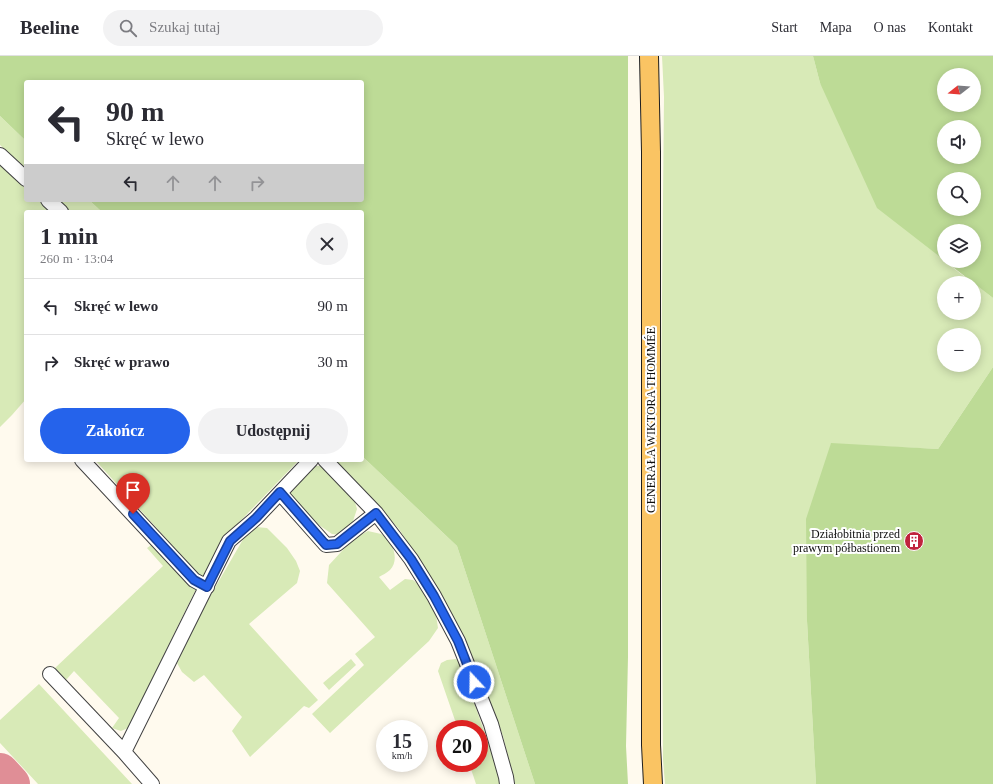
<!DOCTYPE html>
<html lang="pl">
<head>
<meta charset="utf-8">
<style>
	body { margin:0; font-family:Georgia,serif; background:#f2f2f3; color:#2b2b33; height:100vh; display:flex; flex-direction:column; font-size:15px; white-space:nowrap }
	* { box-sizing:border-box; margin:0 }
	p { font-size:13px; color:#7c7c81 }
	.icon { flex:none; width:22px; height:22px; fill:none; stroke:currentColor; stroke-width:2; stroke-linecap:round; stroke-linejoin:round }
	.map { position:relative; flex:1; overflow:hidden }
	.side { position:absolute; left:24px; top:154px; width:340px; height:252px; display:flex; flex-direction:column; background:#fff; border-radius:4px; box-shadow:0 2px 10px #0003 }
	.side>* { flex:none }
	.hud { position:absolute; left:24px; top:24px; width:340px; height:122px; border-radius:4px; box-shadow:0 2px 10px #0003; background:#fff; color:#2b2b33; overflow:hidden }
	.needle { width:26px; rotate:253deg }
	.controls { position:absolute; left:937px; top:12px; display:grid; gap:8px }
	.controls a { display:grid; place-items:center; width:44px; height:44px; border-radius:50%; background:#fff; box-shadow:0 2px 10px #0003; font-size:20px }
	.speed { position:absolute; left:376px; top:664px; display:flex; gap:8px; font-size:20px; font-weight:700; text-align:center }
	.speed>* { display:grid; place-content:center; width:52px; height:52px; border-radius:50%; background:#fff; box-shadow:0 2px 10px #0003; line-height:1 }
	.speed small { font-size:10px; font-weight:400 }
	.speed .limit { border:6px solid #d22; background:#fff; color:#111 }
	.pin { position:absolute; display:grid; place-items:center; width:34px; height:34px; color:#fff; margin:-41px -17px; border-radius:50% 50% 50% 0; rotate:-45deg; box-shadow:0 0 4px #0007 }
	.pin .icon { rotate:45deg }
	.me { position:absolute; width:44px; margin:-22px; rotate:339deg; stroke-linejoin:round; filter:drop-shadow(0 0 3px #0008) }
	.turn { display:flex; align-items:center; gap:14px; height:84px; padding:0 16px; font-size:18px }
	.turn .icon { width:52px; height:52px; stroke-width:2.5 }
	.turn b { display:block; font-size:28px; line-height:34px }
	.lanes { display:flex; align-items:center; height:38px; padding:0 16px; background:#0003; justify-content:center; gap:20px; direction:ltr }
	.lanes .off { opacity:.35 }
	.round { display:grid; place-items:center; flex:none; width:42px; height:42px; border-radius:21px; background:#f2f2f3 }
	.overview { display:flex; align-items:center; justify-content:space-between; height:68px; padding:0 16px }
	h1 { font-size:24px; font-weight:700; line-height:30px }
	.primary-button { display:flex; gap:8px; margin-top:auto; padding:8px 16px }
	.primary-button a { flex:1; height:46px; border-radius:24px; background:#2563eb; color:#fff; font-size:16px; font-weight:700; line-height:46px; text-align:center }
	.primary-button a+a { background:#f2f2f3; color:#2b2b33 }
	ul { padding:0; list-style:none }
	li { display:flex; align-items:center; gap:12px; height:56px; padding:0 16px; border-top:1px solid #e1e1e2 }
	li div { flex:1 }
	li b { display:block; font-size:15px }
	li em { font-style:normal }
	header { display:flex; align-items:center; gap:24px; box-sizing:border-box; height:56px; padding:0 20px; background:#fff; border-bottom:1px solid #e1e1e2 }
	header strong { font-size:19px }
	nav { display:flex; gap:22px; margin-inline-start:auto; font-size:14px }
	.search { width:280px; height:36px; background:#f2f2f3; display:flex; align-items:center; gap:10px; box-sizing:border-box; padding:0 14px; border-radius:22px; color:#7c7c81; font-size:15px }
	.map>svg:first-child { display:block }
</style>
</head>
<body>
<header>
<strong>Beeline</strong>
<div class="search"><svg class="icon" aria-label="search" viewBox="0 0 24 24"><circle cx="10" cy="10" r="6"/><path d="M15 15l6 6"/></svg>Szukaj tutaj</div>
<nav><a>Start</a><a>Mapa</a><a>O nas</a><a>Kontakt</a></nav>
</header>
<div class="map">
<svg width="993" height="728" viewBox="0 0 993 728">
	<rect width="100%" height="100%" fill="#fffaee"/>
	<path fill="#d8eab7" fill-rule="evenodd" d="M662 0H813L820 27 944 205 973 227H944V257H974V227L993 242V311L938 393 831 388 807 565 816 728H665L663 704 661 345 664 41ZM944 279H974V309H944Z
		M0 60 26 85V114L0 89Z
		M0 108 26 133V144H38L51 156H26V343L12 359 0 371Z
		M58 144H89L102 156H71Z
		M362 400 457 490 535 728H515L503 680 480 619 435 530 399 473 344 413 335 404H362Z
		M95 404H299L223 483 202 522Z
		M310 410H321L354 443 357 453 352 468 343 479 332 478 319 469 291 443 290 435Z
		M256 471 267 472 287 492 296 505 300 515 297 527 249 568 318 644 309 652 304 650 250 701 232 675 242 661 204 619 194 626 182 616 177 607 202 554 245 480Z
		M368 475C372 476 377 477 381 478 393 484 400 504 390 514 387 517 382 519 379 521L390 534 405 523 413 524 419 529 436 559 438 572 429 585 330 677 312 658 364 609 355 598 375 581 327 527 329 509 353 483Z
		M154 487 196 533 128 672 121 675 112 672 119 662 74 615 66 624 55 612 163 510 147 492Z
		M351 603 356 609 329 634 323 627Z
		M456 603 460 607 499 717V728H476L469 707H479V673H458L438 615 441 607 447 604Z
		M39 628 132 728H38L0 687V664Z"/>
	<path fill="#bddb96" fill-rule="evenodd" d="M0 0H628V601L626 690 628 728H535L457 490 362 400V156H102L89 144H362V26H26V85L0 60Z
		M813 0H993V242L945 205H974V175H944V204L877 152 820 27ZM944 19H974V49H944ZM944 71H974V101H944ZM944 123H974V153H944Z
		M993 311V728H816L807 565 806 463 831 387 938 393Z"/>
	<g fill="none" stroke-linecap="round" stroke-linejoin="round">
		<path stroke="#e08e96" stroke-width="38" d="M0 716 11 728"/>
		<g stroke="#414141" stroke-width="16">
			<path id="minor" d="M0 99 26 123
				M48 144 61 156
				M82 404 194 524 207 531
				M325 404 376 457 411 503 434 540 458 585 491 668 506 721 507 728
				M280 437 326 489 337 488 376 457
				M50 618 124 696
				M152 728 124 696 229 485 256 462 311 404"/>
		</g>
		<g stroke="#1f1f1f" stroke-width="20">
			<path id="major" d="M649 0 651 96V689L653 728"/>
		</g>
		<use href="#minor" stroke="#fff" stroke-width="14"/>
		<use href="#major" stroke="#fac463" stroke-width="18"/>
	</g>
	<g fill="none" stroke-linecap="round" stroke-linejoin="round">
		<g stroke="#184099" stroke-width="10">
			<path id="route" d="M133 458 194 524 207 531 230 485 256 462 280 436 326 489 337 488 376 457 411 503 434 540 458 585 474 626"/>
		</g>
		<use href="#route" stroke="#2563eb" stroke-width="7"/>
	</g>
	<defs>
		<g id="building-disc" transform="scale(1)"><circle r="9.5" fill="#c0233d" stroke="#fff"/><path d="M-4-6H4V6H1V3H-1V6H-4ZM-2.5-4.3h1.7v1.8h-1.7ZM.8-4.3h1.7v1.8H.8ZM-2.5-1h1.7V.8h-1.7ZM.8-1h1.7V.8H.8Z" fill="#fff"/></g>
	</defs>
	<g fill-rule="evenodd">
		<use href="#building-disc" x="914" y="485"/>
	</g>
	<g text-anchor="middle" stroke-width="4" stroke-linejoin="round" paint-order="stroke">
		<g font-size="12" fill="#0e0e0e" stroke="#fff">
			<text transform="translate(651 364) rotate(-90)" y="4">GENERAŁA WIKTORA THOMMÉE</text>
		</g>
		<g font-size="12" fill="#0e0e0e" stroke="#fff" text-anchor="end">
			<text x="900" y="482">Działobitnia przed<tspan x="900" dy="14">prawym półbastionem</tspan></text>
		</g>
	</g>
</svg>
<div class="controls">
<a><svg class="needle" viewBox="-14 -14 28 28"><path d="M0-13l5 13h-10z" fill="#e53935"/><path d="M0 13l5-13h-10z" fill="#7c7c81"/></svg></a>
<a><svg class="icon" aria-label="sound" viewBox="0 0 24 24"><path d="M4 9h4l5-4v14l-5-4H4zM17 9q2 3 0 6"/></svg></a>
<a><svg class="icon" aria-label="search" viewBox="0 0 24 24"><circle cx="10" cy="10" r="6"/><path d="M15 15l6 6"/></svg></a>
<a><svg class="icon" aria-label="layers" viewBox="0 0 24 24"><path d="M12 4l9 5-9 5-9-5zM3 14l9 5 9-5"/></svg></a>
<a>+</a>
<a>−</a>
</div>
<div class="speed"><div>15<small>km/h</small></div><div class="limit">20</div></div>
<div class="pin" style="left:133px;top:458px;background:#d93025"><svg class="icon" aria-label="arrive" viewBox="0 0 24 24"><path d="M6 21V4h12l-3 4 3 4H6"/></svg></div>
<svg class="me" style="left:474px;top:626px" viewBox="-20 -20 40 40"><circle r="17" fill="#2563eb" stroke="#fff" stroke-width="3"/><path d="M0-11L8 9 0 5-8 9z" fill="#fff"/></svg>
<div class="hud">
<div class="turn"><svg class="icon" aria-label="left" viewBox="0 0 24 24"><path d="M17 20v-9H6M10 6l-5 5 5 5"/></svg><div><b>90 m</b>Skręć w lewo</div></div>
<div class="lanes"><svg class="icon" aria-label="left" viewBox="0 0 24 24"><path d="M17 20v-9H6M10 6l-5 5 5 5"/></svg><svg class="icon off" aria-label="ahead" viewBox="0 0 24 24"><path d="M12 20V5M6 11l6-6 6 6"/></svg><svg class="icon off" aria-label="ahead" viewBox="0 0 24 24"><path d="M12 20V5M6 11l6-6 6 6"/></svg><svg class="icon off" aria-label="right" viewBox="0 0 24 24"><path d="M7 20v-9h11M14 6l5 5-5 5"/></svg></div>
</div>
<section class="side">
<div class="overview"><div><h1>1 min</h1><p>260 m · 13:04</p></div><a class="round"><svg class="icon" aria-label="close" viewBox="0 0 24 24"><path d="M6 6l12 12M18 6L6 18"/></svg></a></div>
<ul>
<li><svg class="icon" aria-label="left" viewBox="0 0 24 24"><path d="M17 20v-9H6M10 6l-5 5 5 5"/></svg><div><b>Skręć w lewo</b></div><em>90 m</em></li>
<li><svg class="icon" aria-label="right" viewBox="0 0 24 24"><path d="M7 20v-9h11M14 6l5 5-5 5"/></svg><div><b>Skręć w prawo</b></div><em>30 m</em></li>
</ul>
<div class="primary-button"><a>Zakończ</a><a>Udostępnij</a></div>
</section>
</div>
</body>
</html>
